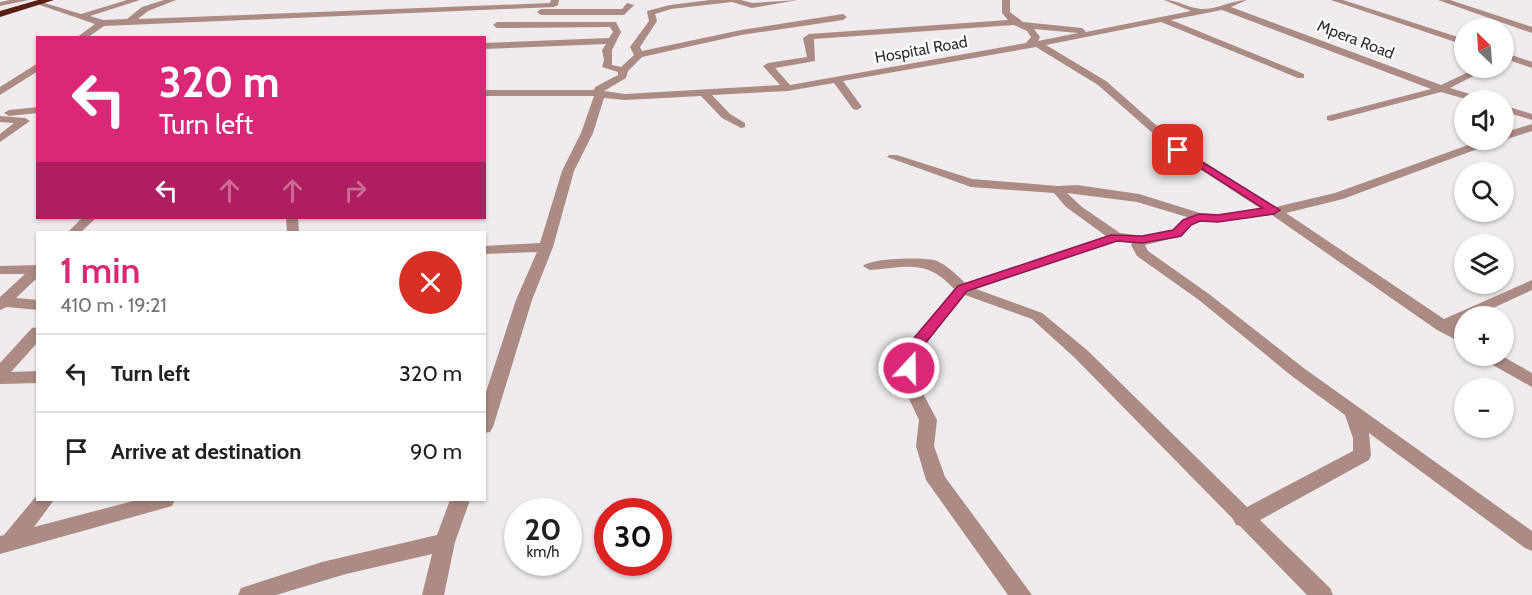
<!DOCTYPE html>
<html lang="en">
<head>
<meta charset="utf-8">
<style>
	body { margin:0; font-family:Cabin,sans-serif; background:#f6f6f6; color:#202124; height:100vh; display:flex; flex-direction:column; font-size:22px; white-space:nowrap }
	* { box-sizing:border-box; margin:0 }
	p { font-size:20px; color:#757577 }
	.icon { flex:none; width:33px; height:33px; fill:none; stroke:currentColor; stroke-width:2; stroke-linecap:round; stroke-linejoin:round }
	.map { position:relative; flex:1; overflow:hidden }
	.sheet { position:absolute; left:36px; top:231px; width:450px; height:270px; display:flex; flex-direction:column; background:#fff; border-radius:0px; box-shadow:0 2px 4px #0004 }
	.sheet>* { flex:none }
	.guide { position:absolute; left:36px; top:36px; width:450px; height:183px; border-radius:0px; box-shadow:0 2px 4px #0004; background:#db2777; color:#fff; overflow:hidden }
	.needle { width:39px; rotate:335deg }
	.fabs { position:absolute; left:1454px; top:18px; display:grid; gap:12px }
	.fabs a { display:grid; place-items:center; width:60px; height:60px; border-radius:50%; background:#fff; box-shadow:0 2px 4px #0004; font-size:30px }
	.speed { position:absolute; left:504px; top:498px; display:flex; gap:12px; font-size:30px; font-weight:700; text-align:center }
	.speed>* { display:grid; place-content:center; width:78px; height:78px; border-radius:50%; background:#fff; box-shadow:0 2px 4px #0004; line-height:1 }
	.speed small { font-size:15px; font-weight:400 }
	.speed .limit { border:9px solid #d22; background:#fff; color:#111 }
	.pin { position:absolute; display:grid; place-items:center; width:51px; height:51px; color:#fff; margin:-26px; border-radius:12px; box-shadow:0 3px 9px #0006 }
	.me { position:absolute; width:66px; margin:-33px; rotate:21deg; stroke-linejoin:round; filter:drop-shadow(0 0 4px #0008) }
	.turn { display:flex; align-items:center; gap:21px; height:126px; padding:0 24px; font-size:27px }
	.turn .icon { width:78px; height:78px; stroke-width:2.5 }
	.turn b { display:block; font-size:42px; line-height:51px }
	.lanes { display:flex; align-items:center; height:57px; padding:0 24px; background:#0003; justify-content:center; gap:30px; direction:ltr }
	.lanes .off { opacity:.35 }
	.round { display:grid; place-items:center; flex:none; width:63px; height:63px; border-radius:32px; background:#f6f6f6 }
	.head { display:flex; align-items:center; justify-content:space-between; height:102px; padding:0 24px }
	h1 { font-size:36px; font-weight:600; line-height:45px; color:#db2777 }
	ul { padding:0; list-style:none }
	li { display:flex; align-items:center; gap:18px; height:78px; padding:0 24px; border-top:2px solid #e0e0e0 }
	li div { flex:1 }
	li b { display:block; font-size:22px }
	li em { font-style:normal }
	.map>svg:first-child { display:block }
</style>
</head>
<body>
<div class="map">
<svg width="1532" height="595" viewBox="0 0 1532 595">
	<rect width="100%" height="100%" fill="#efebef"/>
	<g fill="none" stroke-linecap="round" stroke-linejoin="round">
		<path fill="#ab8b84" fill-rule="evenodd" d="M10 0H29L0 6V2Z
			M127 0H140L90 16 103 20 127 19 142 7 164 0H176L148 11 138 19 550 3 551 0H559L558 5 554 7 104 26 87 38H76L95 24 34 3 38 1 81 14Z
			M710 0H741L752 3 798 0 752 8 732 2 671 9 655 14 657 21 640 47 642 51 741 30 843 14 847 17 843 20 741 35 642 57 628 71 626 78 604 91 625 94 780 85 763 66 768 63 807 57 803 38 809 34 1008 20 1002 13V0H1010V12L1023 22 1082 28 1086 32 1191 11 1164 0C1178 0 1188 8 1201 9 1216 10 1232 0 1247 0L1231 7 1441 85 1477 68H1489L1450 88 1483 98 1484 100H1469L1441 92 1331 121 1327 120V116L1431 89 1222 10 1171 20 1304 74V78H1298L1161 22 1046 45 1106 81 1182 148 1276 207 1335 193 1482 140H1497L1496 142 1343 199 1286 213 1444 319 1532 280V290L1476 316H1464V322L1455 326 1464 332V344L1437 330 1272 215 1218 222 1201 221 1192 225 1182 236 1145 245 1148 251 1209 294 1305 369 1532 531V551L1525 548 1369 433 1371 455 1369 460 1260 520 1330 588 1333 595H1307L1240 526 1236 525 1233 519 1075 358 1032 319 965 295 916 356 917 382 937 420 934 446 945 477 1032 595H1008L926 480 916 446 919 420 901 382 900 355 954 289C927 259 907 267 870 270L863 266C871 258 921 257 934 260 946 264 956 274 965 283L1106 236 1066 207 1054 193 971 187 887 157 889 155H897L972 179 1058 186 1077 185 1139 194 1200 213 1218 214 1261 209 1174 152 1098 85 1036 47 843 81 862 107 857 110 853 109 834 83 788 91 712 95 730 114 745 123V127L741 128 722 118 701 96 625 100 604 98 593 133 574 171 553 247 532 300 493 427 490 432 484 433V398L516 300 537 252 484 254V246L540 243 562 171 581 133 594 96H484V90H594L595 87 618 75V72L602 67 604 60 602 50 606 44 484 49V43L609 38 613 32 610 27 497 28 493 25 497 22H616L621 32 612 50V65L621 67 634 55 630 47 649 21 647 11 670 5ZM1014 25 1027 31 1031 37 1026 43 790 85 775 68 815 61 814 39ZM1034 29 1078 33 1038 41 1040 37ZM1067 193 1137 202 1187 217 1172 230 1142 236 1120 233 1082 207ZM1117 241 1132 243 1131 245 1137 256 1199 300 1293 377 1345 415 1353 438V451L1247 507 1087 350 1042 313 976 289Z
			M1331 0H1343L1464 39V45Z
			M1438 0H1450L1532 27V33Z
			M627 3 634 5 624 15H541L537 12 541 9H622Z
			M1503 52 1532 62V68L1503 58Z
			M38 63V71L0 95V87Z
			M1503 105 1532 114V120L1503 111Z
			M38 107V113L9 116 4 113 9 110Z
			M0 116 25 118 30 121 0 142V134L14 123 0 122Z
			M1532 124V131L1507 139 1499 140H1503V133Z
			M82 218H96L81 232H68Z
			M286 218H298L299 232H287Z
			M38 265V277L16 298 38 300V310L7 307 0 310V297L25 274H0V266Z
			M38 327V342L11 372 38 371V383L0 384V363L32 328Z
			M1482 356H1502L1532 373V387L1484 360Z
			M38 494V500H54L34 527 137 500H175L172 506 165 508 0 554V536L4 535Z
			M450 500H470L455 542 444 595H422L432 554 346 574 276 595H238L241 588 322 562 437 535Z"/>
		<path fill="#581e12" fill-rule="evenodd" d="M38 0H54L0 17V11Z"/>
	</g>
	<path fill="#db2777" stroke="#8e194d" stroke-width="1.5" d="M1178 147 1280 210 1274 214 1218 222 1200 221 1191 225 1181 236 1177 237 1142 243 1117 241 967 291 916 355V368L914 372H903L901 354 903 351 958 286 1111 235 1142 236 1173 230 1183 220 1199 214 1218 215 1263 208 1175 152 1173 150Z"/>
	<g text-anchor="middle" stroke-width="4.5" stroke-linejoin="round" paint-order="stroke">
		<g font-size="16" fill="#323032" stroke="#fff">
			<text transform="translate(1356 39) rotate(21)" y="6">Mpera Road</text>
			<text transform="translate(921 49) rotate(-10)" y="6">Hospital Road</text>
		</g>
	</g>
</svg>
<div class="fabs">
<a><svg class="needle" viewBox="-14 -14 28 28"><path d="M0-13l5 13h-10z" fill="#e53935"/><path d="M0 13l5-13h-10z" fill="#757577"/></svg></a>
<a><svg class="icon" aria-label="sound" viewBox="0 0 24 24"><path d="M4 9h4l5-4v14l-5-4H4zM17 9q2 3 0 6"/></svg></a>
<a><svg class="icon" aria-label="search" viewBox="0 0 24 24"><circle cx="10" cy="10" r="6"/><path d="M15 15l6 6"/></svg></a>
<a><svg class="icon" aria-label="layers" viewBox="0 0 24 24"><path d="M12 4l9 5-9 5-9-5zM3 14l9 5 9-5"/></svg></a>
<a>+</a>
<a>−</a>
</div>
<div class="speed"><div>20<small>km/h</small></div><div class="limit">30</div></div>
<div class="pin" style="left:1178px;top:150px;background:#d93025"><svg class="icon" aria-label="arrive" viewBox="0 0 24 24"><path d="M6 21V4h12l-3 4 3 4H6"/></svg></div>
<svg class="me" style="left:909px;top:368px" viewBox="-20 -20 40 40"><circle r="17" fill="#db2777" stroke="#fff" stroke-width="3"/><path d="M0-11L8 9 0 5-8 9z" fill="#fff"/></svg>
<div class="guide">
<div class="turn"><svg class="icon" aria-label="left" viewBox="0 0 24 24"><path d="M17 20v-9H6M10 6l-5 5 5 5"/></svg><div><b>320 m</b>Turn left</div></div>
<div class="lanes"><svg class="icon" aria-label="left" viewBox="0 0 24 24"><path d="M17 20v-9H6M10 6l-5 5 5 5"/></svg><svg class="icon off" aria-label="ahead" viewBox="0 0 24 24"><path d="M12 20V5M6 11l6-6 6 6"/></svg><svg class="icon off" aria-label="ahead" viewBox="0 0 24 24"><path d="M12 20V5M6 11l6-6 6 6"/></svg><svg class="icon off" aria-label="right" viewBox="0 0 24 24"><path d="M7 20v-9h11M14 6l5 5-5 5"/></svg></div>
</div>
<section class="sheet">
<div class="head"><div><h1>1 min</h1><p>410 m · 19:21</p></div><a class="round" style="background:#d93025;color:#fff"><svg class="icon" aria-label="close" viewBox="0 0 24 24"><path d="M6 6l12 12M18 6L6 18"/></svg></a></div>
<ul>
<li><svg class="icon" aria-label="left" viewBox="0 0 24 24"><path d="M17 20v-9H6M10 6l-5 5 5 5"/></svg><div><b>Turn left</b></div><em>320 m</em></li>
<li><svg class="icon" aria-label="arrive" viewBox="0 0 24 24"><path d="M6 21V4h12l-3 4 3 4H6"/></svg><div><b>Arrive at destination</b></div><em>90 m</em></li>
</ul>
</section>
</div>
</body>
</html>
